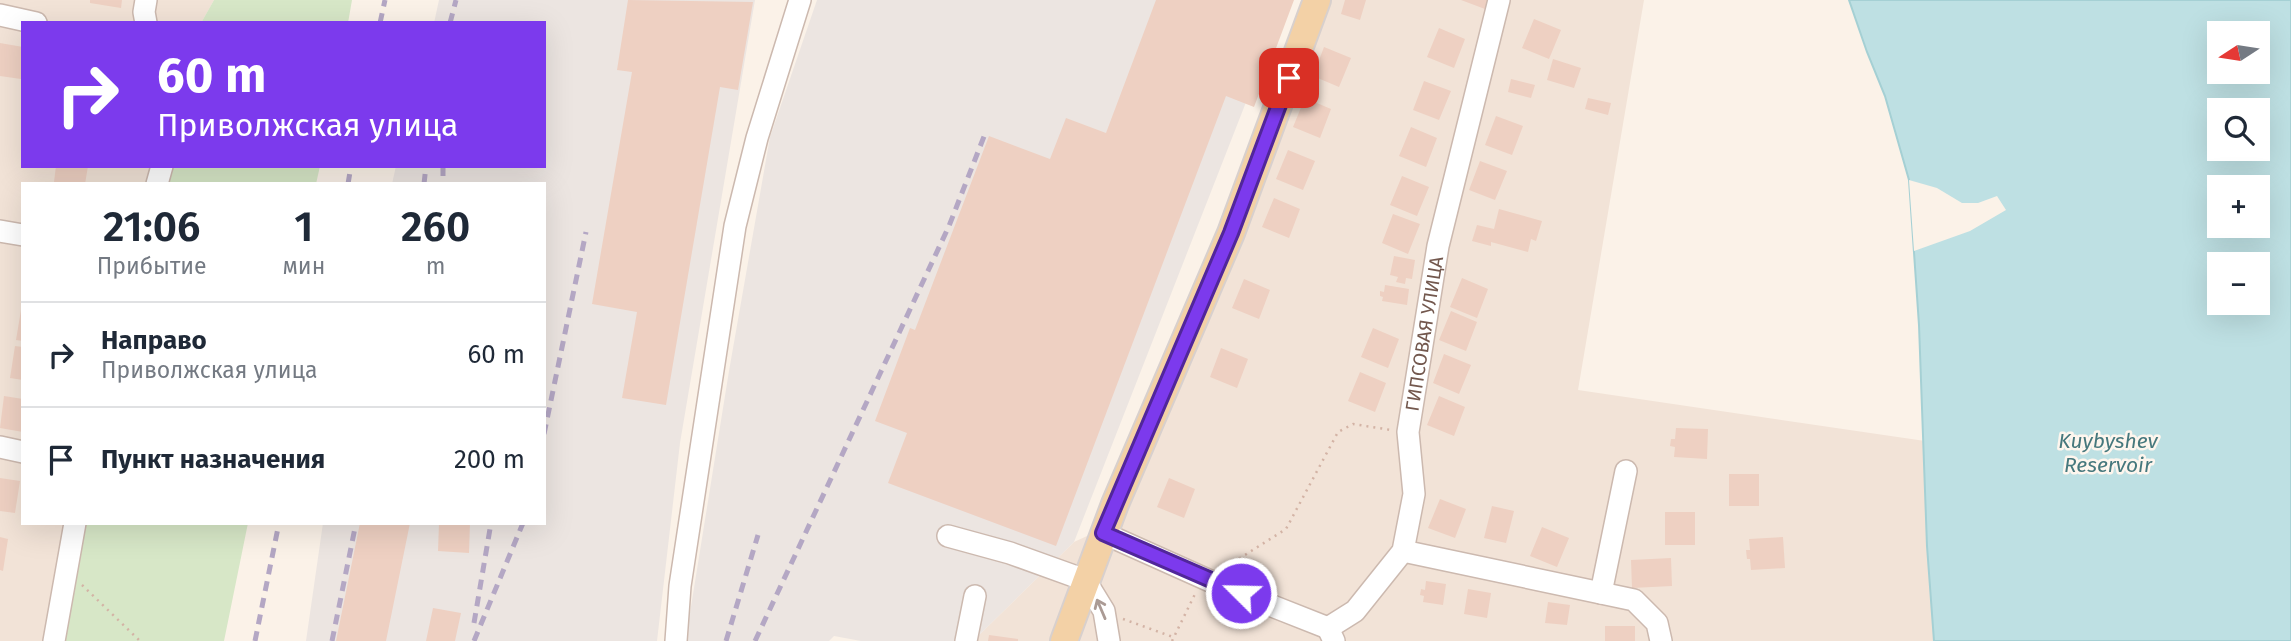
<!DOCTYPE html>
<html lang="ru">
<head>
<meta charset="utf-8">
<style>
	body { margin:0; font-family:"Fira Sans",sans-serif; background:#f6f6f7; color:#1f2937; height:100vh; display:flex; flex-direction:column; font-size:26px; white-space:nowrap }
	* { box-sizing:border-box; margin:0 }
	p { font-size:23px; color:#747a83 }
	.icon { flex:none; width:38px; height:38px; fill:none; stroke:currentColor; stroke-width:2; stroke-linecap:round; stroke-linejoin:round }
	.map { position:relative; flex:1; overflow:hidden }
	.drawer { position:absolute; left:21px; top:182px; width:525px; height:343px; display:flex; flex-direction:column; background:#fff; border-radius:0px; box-shadow:0 7px 28px #0002 }
	.drawer>* { flex:none }
	.hud { position:absolute; left:21px; top:21px; width:525px; height:147px; border-radius:0px; box-shadow:0 7px 28px #0002; background:#7c3aed; color:#fff; overflow:hidden }
	.needle { width:46px; rotate:258deg }
	.controls { position:absolute; left:2207px; top:21px; display:grid; gap:14px }
	.controls a { display:grid; place-items:center; width:63px; height:63px; border-radius:0px; background:#fff; box-shadow:0 7px 28px #0002; font-size:35px }
	.pin { position:absolute; display:grid; place-items:center; width:60px; height:60px; color:#fff; margin:-30px; border-radius:14px; box-shadow:0 4px 10px #0006 }
	.me { position:absolute; width:77px; margin:-38px; rotate:293deg; stroke-linejoin:round; filter:drop-shadow(0 0 5px #0008) }
	.turn { display:flex; align-items:center; gap:24px; height:147px; padding:0 21px; font-size:32px }
	.turn .icon { width:91px; height:91px; stroke-width:2.5 }
	.turn b { display:block; font-size:49px; line-height:60px }
	.eta { display:flex; justify-content:space-evenly; align-items:center; height:119px; text-align:center }
	.eta b { font-size:42px; font-weight:600; line-height:49px }
	ul { padding:0; list-style:none }
	li { display:flex; align-items:center; gap:21px; height:105px; padding:0 21px; border-top:2px solid #e0e1e3 }
	li div { flex:1 }
	li b { display:block; font-size:26px }
	li em { font-style:normal }
	.map>svg:first-child { display:block }
</style>
</head>
<body>
<div class="map">
<svg width="2291" height="641" viewBox="0 0 2291 641">
	<rect width="100%" height="100%" fill="#fbf2e8"/>
	<path fill="#f2e3d7" d="M0 0H214L201 23H23V166H172L167 184H23V523H86L64 641H0Z
		M1323 0H1644L1578 390 1925 441 1927 546 1934 641H973L1074 542 1124 519Z"/>
	<path fill="#ece5e1" d="M439 0H755L680 443 657 641H306L323 523H544V184H392L396 166H544V23H434Z
		M817 0H1286L1074 542 973 641H861L834 636 829 641H688L689 619 729 371 770 137Z"/>
	<path fill="#d7e7c7" d="M214 0H352L348 23H201Z
		M172 166H320L316 184H167Z
		M86 523H248L224 641H64Z"/>
	<path fill="#bee0e3" stroke="#a5d0d4" stroke-width="2" fill-rule="evenodd" d="M1849 0H2291V641H1934L1927 546 1919 325 1909 180 1885 96 1867 52ZM2219 33H2258V72H2219ZM2219 110H2258V149H2219ZM2219 187H2258V226H2219ZM2219 264H2258V303H2219Z"/>
	<path fill="#fbf2e8" d="M1909 180 1937 188 1962 203H1978L1997 196 2006 210 1970 231 1914 251Z"/>
	<path fill="#eed0c2" d="M90 0H122L121 8 90 3Z
		M628 0 753 2 738 90 720 87 666 405 622 398 637 312 592 304 632 72 617 70Z
		M1156 0H1294L1254 107 1226 96 1056 546 888 483 907 433 875 421 910 328 915 330 989 136 1050 159 1066 118 1106 133Z
		M1345 0H1366L1360 20 1341 14Z
		M1461 0H1488L1485 9Z
		M1534 19 1561 30 1549 59 1522 48Z
		M1439 28 1465 39 1454 68 1427 57Z
		M0 43 23 47 21 79 0 76Z
		M1324 47 1351 58 1339 87 1313 76Z
		M1553 59 1581 68 1574 88 1547 80Z
		M1511 79 1535 85 1531 98 1508 92Z
		M1424 81 1451 91 1439 120 1413 110Z
		M1305 98 1331 109 1320 138 1293 127Z
		M1588 98 1611 103 1608 115 1585 109Z
		M1496 116 1523 126 1512 155 1485 145Z
		M1411 127 1437 138 1426 167 1399 156Z
		M1288 150 1315 161 1303 190 1276 179Z
		M1480 161 1507 171 1495 200 1469 190Z
		M56 166H88L85 184 54 182Z
		M1402 176 1429 187 1417 216 1390 205Z
		M1274 198 1300 209 1289 238 1262 227Z
		M1499 209 1542 221 1536 241 1531 239 1528 252 1491 242V246L1472 241 1477 225 1494 229Z
		M1393 214 1420 224 1408 254 1382 243Z
		M1394 256 1415 260 1412 279 1406 278 1405 284 1396 282 1398 277 1390 275Z
		M1462 278 1488 289 1477 318 1450 307Z
		M1244 279 1270 290 1259 319 1232 308Z
		M1385 285 1409 289 1407 305 1382 301 1383 297 1380 296V291L1384 292Z
		M21 310H23V341L16 340Z
		M1451 311 1477 322 1466 351 1439 340Z
		M1373 328 1399 339 1388 368 1361 357Z
		M15 346 23 347V380L10 378Z
		M1221 348 1248 359 1237 388 1210 377Z
		M1444 354 1471 365 1459 394 1433 383Z
		M1360 372 1386 383 1375 412 1348 401Z
		M4 396 23 399V432L0 428Z
		M1439 396 1465 407 1454 436 1427 425Z
		M1676 428 1708 429 1707 459 1674 457 1675 447 1670 446 1671 439H1675Z
		M1729 474H1759V506H1729Z
		M0 478 20 481 15 513 0 511Z
		M1169 478 1195 489 1184 518 1157 507Z
		M1440 499 1466 509 1455 538 1428 528Z
		M1492 506 1514 511 1506 543 1484 538Z
		M1665 512H1695V545H1665Z
		M360 523H410L386 641H336Z
		M439 523H470L469 553 438 551Z
		M1542 527 1569 538 1557 567 1530 556Z
		M0 537 8 539 3 571 0 570Z
		M1783 537 1785 568 1751 570 1750 559H1747L1746 550H1750L1749 539Z
		M1671 558 1672 586 1632 588 1631 560Z
		M1426 581 1446 584 1443 605 1423 602 1424 596 1420 595 1421 589 1425 590Z
		M1468 589 1491 593 1487 618 1464 614Z
		M1548 602 1570 605 1567 625 1545 623Z
		M433 608 461 613 455 641H426Z
		M1605 626H1635V641H1605Z
		M989 635 1018 639V641H988Z"/>
	<g fill="none" stroke-linecap="round" stroke-linejoin="round">
		<g stroke="#ccb9af" stroke-width="24">
			<g id="minor">
				<path d="M0 15 36 23"/>
				<path d="M146 23 144 12 146 0"/>
				<path d="M157 184 162 166"/>
				<path d="M0 231 23 235"/>
				<path d="M0 447 23 452"/>
				<path d="M1103 533 1219 585 1328 628"/>
				<path d="M948 536 1010 553 1085 580 1104 611 1109 641"/>
				<path d="M1403 551 1634 600 1657 623 1661 641"/>
				<path d="M1601 593 1626 471"/>
				<path d="M54 641 75 523"/>
				<path d="M676 641 680 586 735 226 757 138 800 0"/>
				<path d="M966 641 975 596"/>
				<path id="s1" d="M1334 641 1328 628 1355 611 1403 551 1414 494 1408 432 1438 246 1499 0"/>
			</g>
		</g>
		<g stroke="#d8d0cd" stroke-width="30">
			<path id="major" d="M1064 641 1115 504 1231 233 1317 0"/>
		</g>
		<path stroke="#d3b3a5" stroke-width="2.5" stroke-dasharray="2 5" stroke-linecap="butt" d="M1230 569 1237 560 1286 529 1338 432 1353 424 1391 430
			M82 585 140 641
			M1123 619 1173 637
			M1172 641 1195 594"/>
		<use href="#minor" stroke="#fff" stroke-width="21"/>
		<use href="#major" stroke="#f3d1a6" stroke-width="26"/>
		<path stroke="#b4a7c4" stroke-width="5" stroke-dasharray="10 7" stroke-linecap="butt" d="M380 23 385 0
			M450 23 456 0
			M443 166V184
			M348 184 351 166
			M424 184 426 166
			M544 434 586 232
			M474 623 491 523
			M255 641 279 523
			M332 641 356 523
			M474 641 523 523
			M726 641 758 535
			M755 641 949 226 985 134"/>
	</g>
	<defs><path id="oneway-shaft" d="M-6 0H5M1.5-3L5.5 0L1.5 3" fill="none" stroke-width="1.6" stroke-linecap="round" stroke-linejoin="round" transform="scale(1.75)"/></defs>
	<use stroke="#ab9b95" href="#oneway-shaft" transform="translate(1101 609) rotate(-113)"/>
	<g fill="none" stroke-linecap="round" stroke-linejoin="round">
		<g stroke="#51269a" stroke-width="18">
			<path id="route" d="M1241 593 1103 533 1231 233 1289 78"/>
		</g>
		<use href="#route" stroke="#7c3aed" stroke-width="12"/>
	</g>
	<g text-anchor="middle" stroke-width="5" stroke-linejoin="round" paint-order="stroke">
		<g font-size="19" fill="#73584e" stroke="#fef6ee">
			<text dy="7" stroke="none"><textPath href="#s1" startOffset="343">ГИПСОВАЯ УЛИЦА</textPath></text>
		</g>
		<g font-size="21" font-style="italic" fill="#46787d" stroke="#fef6ee">
			<text x="2108" y="448">Kuybyshev<tspan x="2108" dy="24">Reservoir</tspan></text>
		</g>
	</g>
</svg>
<div class="controls">
<a><svg class="needle" viewBox="-14 -14 28 28"><path d="M0-13l5 13h-10z" fill="#e53935"/><path d="M0 13l5-13h-10z" fill="#747a83"/></svg></a>
<a><svg class="icon" aria-label="search" viewBox="0 0 24 24"><circle cx="10" cy="10" r="6"/><path d="M15 15l6 6"/></svg></a>
<a>+</a>
<a>−</a>
</div>
<div class="pin" style="left:1289px;top:78px;background:#d93025"><svg class="icon" aria-label="arrive" viewBox="0 0 24 24"><path d="M6 21V4h12l-3 4 3 4H6"/></svg></div>
<svg class="me" style="left:1241px;top:593px" viewBox="-20 -20 40 40"><circle r="17" fill="#7c3aed" stroke="#fff" stroke-width="3"/><path d="M0-11L8 9 0 5-8 9z" fill="#fff"/></svg>
<div class="hud">
<div class="turn"><svg class="icon" aria-label="right" viewBox="0 0 24 24"><path d="M7 20v-9h11M14 6l5 5-5 5"/></svg><div><b>60 m</b>Приволжская улица</div></div>
</div>
<section class="drawer">
<div class="eta">
<div><b>21:06</b><p>Прибытие</p></div>
<div><b>1</b><p>мин</p></div>
<div><b>260</b><p>m</p></div>
</div>
<ul>
<li><svg class="icon" aria-label="right" viewBox="0 0 24 24"><path d="M7 20v-9h11M14 6l5 5-5 5"/></svg><div><b>Направо</b><p>Приволжская улица</p></div><em>60 m</em></li>
<li><svg class="icon" aria-label="arrive" viewBox="0 0 24 24"><path d="M6 21V4h12l-3 4 3 4H6"/></svg><div><b>Пункт назначения</b></div><em>200 m</em></li>
</ul>
</section>
</div>
</body>
</html>
